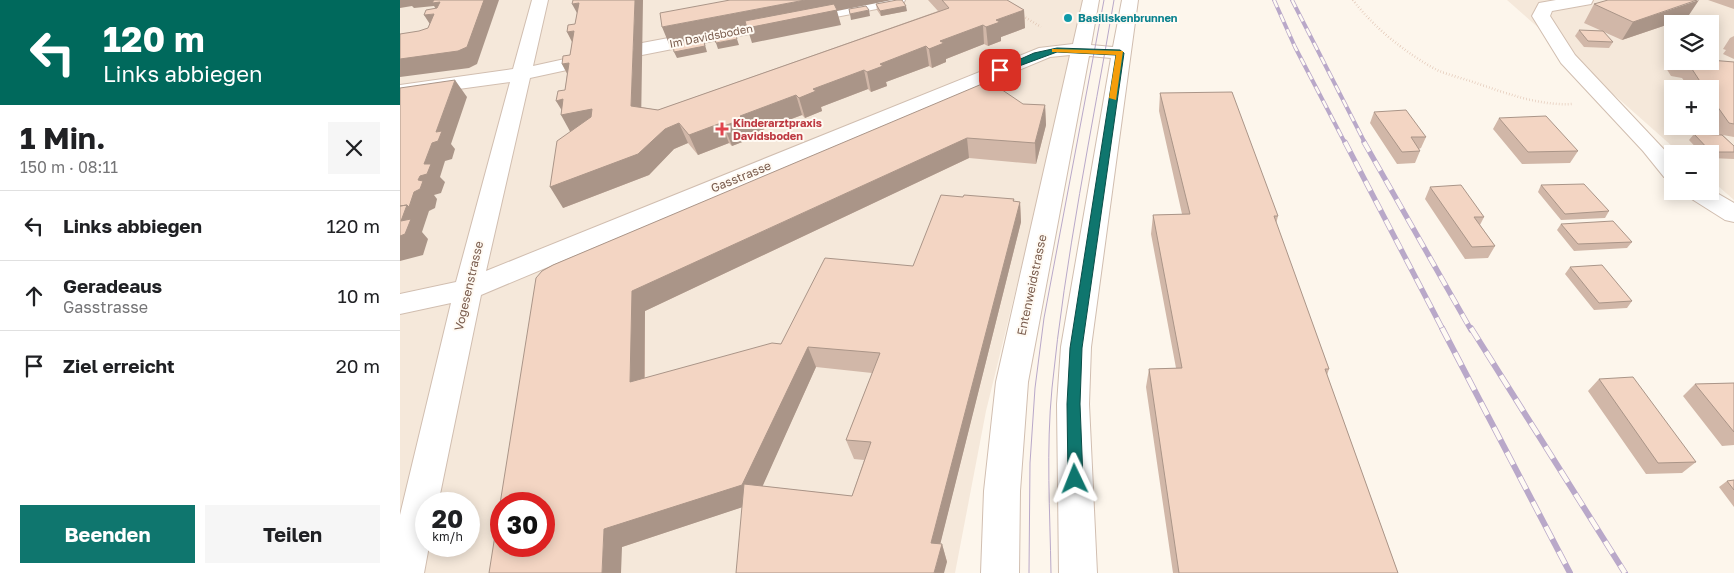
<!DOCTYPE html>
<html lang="de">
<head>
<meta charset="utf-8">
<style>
	body { margin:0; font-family:"Golos Text",sans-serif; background:#f6f6f6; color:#202124; height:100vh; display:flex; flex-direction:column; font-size:19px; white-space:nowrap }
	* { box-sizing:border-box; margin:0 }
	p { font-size:16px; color:#757577 }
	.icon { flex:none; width:28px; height:28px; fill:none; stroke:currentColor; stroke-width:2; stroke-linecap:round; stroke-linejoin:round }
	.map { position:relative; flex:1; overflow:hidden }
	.details { display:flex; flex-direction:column; background:#fff; width:400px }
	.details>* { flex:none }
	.hud { background:#00695c; color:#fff; overflow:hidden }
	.controls { position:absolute; left:1264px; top:15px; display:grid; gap:10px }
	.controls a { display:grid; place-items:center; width:55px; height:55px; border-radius:0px; background:#fff; box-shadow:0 2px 12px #0003; font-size:25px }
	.speed { position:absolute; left:15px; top:492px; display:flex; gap:10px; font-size:25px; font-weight:700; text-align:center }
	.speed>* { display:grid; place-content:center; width:65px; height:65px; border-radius:50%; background:#fff; box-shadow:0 2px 12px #0003; line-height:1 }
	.speed small { font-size:12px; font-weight:400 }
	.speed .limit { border:8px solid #d22; background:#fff; color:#111 }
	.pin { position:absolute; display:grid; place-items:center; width:42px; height:42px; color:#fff; margin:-21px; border-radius:10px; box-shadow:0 2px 8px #0006 }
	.me { position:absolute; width:55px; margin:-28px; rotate:358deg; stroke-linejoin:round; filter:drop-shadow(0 0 4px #0008) }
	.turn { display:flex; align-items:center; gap:18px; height:105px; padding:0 20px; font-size:22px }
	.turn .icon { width:65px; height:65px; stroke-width:2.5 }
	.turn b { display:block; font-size:35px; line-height:42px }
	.round { display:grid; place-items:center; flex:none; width:52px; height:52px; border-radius:0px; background:#f6f6f6 }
	.head { display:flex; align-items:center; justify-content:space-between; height:85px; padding:0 20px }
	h1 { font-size:30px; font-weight:700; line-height:38px }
	.button { display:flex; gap:10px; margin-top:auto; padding:10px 20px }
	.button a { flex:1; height:58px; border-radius:0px; background:#0f766e; color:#fff; font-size:20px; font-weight:700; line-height:58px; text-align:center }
	.button a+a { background:#f6f6f6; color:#202124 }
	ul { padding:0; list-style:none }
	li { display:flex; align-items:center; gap:15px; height:70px; padding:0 20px; border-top:1px solid #e0e0e0 }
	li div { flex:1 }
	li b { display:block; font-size:19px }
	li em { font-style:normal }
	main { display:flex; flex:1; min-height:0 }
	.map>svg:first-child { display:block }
</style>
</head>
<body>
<main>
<section class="details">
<div class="hud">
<div class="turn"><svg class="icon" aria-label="left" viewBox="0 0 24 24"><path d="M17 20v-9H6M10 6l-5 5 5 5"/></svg><div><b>120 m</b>Links abbiegen</div></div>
</div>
<div class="head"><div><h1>1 Min.</h1><p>150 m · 08:11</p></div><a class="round"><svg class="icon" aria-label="close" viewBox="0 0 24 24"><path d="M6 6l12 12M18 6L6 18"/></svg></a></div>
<ul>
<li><svg class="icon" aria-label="left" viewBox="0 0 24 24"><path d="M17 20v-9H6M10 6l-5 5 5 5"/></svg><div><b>Links abbiegen</b></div><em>120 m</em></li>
<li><svg class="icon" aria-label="ahead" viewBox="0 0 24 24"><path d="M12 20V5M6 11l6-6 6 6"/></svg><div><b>Geradeaus</b><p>Gasstrasse</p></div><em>10 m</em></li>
<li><svg class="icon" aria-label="arrive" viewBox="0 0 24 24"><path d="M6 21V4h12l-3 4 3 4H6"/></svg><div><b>Ziel erreicht</b></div><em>20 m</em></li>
</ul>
<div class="button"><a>Beenden</a><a>Teilen</a></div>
</section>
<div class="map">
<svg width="1334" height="573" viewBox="0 0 1334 573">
	<rect width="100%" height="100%" fill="#fdf6ec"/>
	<path fill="#f5e8da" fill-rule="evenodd" d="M0 0H687L586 411 555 573H0ZM26 504H69V546H26ZM101 504H144V546H101Z
		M1107 0H1334V200L1310 179V154H1281ZM1272 24H1310V61H1272ZM1272 89H1310V126H1272Z"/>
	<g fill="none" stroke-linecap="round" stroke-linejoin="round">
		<g stroke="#d1beb0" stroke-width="2">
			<path id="minor" d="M132 0H148L133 66 183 55 190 57 193 61 190 65 130 78 86 271 639 48 673 44 683 0H699L691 45 713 47 722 0H738L691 347 689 404 697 573H659L657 404 661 347 711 58 689 56 628 382 620 491 619 573H581L584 491 596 382 670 55 650 57 81 295 38 504H26V546H29L24 573H0V515L51 303 0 314V294L56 282 110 82 0 97V85L113 69Z
				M470 0H505L503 4 497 5 242 55 235 53 233 49 235 45 242 43Z
				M1156 0H1193L1191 4 1152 11 1150 16 1175 55 1272 158V179L1264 177 1243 151 1161 63 1132 16 1139 3Z
				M1310 189 1334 203V222L1325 220 1287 196 1283 191H1310Z"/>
		</g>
		<path stroke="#d9b8a5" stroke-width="2.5" stroke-dasharray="0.5 2.5" stroke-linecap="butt" d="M953 0C973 27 1007 54 1037 70 1048 75 1062 78 1073 82 1106 93 1138 106 1173 104
			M623 16 641 27"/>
		<use href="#minor" fill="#fff" fill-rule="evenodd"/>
		<path stroke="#b9a8c9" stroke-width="1" d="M629 573 630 463 635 388 644 318 704 0
			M651 573C650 512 646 449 652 388 665 258 692 129 714 0"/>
		<g stroke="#b9a8c9" stroke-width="4">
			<path id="rail-far2" d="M874 0 895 47 945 143
				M892 0 965 143"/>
		</g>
		<g stroke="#b9a8c9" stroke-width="5.5">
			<path id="rail-far1" d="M945 142 1043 330
				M964 142 1071 330"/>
		</g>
		<g stroke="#b9a8c9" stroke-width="6">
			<path id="rail" d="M1042 328 1170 573
				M1071 328 1225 573"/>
		</g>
		<use href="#rail-far2" stroke="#fffaf3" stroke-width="2.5" stroke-dasharray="8" stroke-linecap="butt"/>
		<use href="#rail-far1" stroke="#fffaf3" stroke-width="4" stroke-dasharray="11" stroke-linecap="butt"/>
		<use href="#rail" stroke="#fffaf3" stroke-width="4.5" stroke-dasharray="14" stroke-linecap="butt"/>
	</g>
	<path fill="#d1b7a8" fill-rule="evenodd" d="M528 0H607L624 10 625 28 601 37V41L588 46 584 44 546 59V62L532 68 529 66 486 82 487 86 471 92 468 89 421 107 422 111 405 118 402 115 349 135 350 139 332 146 329 143 298 155 288 143 274 149 249 175 163 208 170 131 165 90 167 74 162 64 170 55 172 42 167 32 175 24 177 13 241 107 258 110 538 11Z
		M1308 0H1334V9Z
		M476 4 507 11 481 16 477 10Z
		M1194 4 1287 18 1222 40 1204 32 1213 42 1209 48 1184 47 1175 36 1179 30 1202 31 1184 23Z
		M1334 36V59L1323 54 1326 50 1323 49 1330 38Z
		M1272 59V61H1310L1334 62V137L1323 135 1334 146V159L1310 158V154H1302L1289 140 1294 134 1320 135 1310 120V89H1290L1282 78 1271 76 1266 68Z
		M760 93 878 216 876 224 929 369 927 375 998 573H773L746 387 749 369 776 368 751 234 753 215 782 214 759 111Z
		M623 104 645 105 646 125 636 164 569 158 245 311V378L381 344 513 266 563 197 614 199V201L620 202 621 222 540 544H542L547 562 342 507 222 547 136 278ZM416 367 472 373 446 440 454 459 464 460 452 496 362 486Z
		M974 112 1026 137 1021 148 1019 149 1020 151 1015 163 997 164 970 123Z
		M1099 118 1178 151 1170 163 1122 164 1093 129Z
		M1141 185 1209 211 1205 218 1161 220 1138 192Z
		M1030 187 1084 217 1080 225 1095 246 1088 258 1065 259 1025 199Z
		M1161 224 1232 242 1227 248 1174 251 1157 230Z
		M1170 267 1232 301 1227 308 1194 310 1165 274Z
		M1199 379 1296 462 1282 473 1246 474 1188 391Z
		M1334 383V445L1322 446 1283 396 1295 384Z
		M1334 480V507L1319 487 1327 481Z"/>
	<path fill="#aa9588" d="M0 0H47L40 2 43 20 34 6 14 8 12 6 0 8Z
		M84 0H99L77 64 69 68 0 77V59Z
		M235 0H243L241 126 231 106Z
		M405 0H492L437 11 441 25 352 43 345 21 347 28 269 44 262 27Z
		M1299 0 1287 18 1222 40 1233 22Z
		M179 3 182 22 172 4Z
		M506 6 507 11 481 16 480 11Z
		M469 10 470 16 451 20 450 14Z
		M624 10 625 28 601 37V41L588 46 586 27 596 20Z
		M34 14 35 32 24 15Z
		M583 25 584 44 546 59V62L532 68 529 49 540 41Z
		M174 31 177 51 167 32Z
		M303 38 307 52 277 58 274 52Z
		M337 39 339 45 318 49 316 43Z
		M526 46 529 66 486 82 487 86 471 92 467 72 480 64Z
		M169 63 173 84 162 64Z
		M464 70 468 89 421 107 422 111 405 118 399 98 413 89Z
		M55 80 67 97 51 144 55 149 52 159 45 161 40 177 45 182 41 193 34 195 37 199 35 208 29 211 22 232 28 239 23 255 0 261V209L18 180Z
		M396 95 402 115 349 135 350 139 332 146 324 126 340 116Z
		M163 99 192 109 203 129 172 135 161 115 164 114 156 101Z
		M645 105 646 125 636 164 635 143Z
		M279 123 288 143 274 149 249 175 163 208 150 187 265 129Z
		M321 123 329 143 298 155 289 135Z
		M567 138 569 158 245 311 244 402 230 382 232 291Z
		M620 202 621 222 536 561 531 543Z
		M408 347 416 367 355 503 222 547 221 573H202L204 529Z
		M542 544 547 562 544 573H534Z"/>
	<path fill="#f3d5c3" stroke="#aa9588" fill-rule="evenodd" d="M34 0H84L67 47 58 51 0 59V34L19 31 28 28 34 14 24 15 26 10 37 8 40 2 32 3Z
		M173 0H235L231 106 258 110 549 8 542 0H607L624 10 596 20 600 22 586 27 583 25 540 41 544 43 529 49 526 46 480 64 483 66 467 72 464 70 413 89 416 91 399 98 396 95 340 116 343 119 324 126 321 123 289 135 279 123 265 129 238 154 150 187 157 141 191 117 192 109 161 115 163 99 156 101 158 91 165 90 169 63 162 64 163 56 170 55 174 31 167 32 168 25 175 24 179 3 172 4Z
		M330 0H405L262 27 260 13Z
		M497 0H502L506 6 480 11 476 4Z
		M1208 0H1297L1233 22 1194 4Z
		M434 4 437 10 347 28 345 21Z
		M466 6 469 10 450 14 449 9Z
		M1179 30 1203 31 1213 42 1188 41Z
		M335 32 337 39 316 43 314 36Z
		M303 38 305 46 274 52 273 44Z
		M1310 60 1334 62V124L1329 123 1310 96V89H1305L1290 66 1278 65 1276 61H1310Z
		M55 80 36 132 42 131 38 141 32 143 24 164H31L27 174 20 176 18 180 23 181 20 189 14 192 9 207 7 205 0 206V88Z
		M589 81 623 104 645 105 635 143 567 138 232 291 230 382 372 343 381 344 425 258 513 266 541 195 563 197 564 195 614 199 613 201 620 202 531 543 542 544 534 573H336L344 484 452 496 471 442 446 440 480 353 408 347 342 485 204 529 202 573H89L136 278 142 271 153 265ZM101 504H144V546H101Z
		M832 92 878 216H874L929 369H925L998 573H779L749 369 782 368 753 215 790 214 760 93Z
		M1006 110 1026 137H1011L1020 151 1002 152 974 112Z
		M1146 116 1178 151 1128 152 1099 118Z
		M1294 134 1322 135 1334 146V152H1311Z
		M1184 184 1209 211 1165 214 1141 185Z
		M1061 185 1084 217H1074L1095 246 1072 247 1030 187Z
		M7 205 1 221 11 219 5 234 0 236V206Z
		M1213 221 1232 242 1178 244 1161 224Z
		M1202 265 1232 301 1199 303 1170 267Z
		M1233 377 1296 462 1258 463 1199 379Z
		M1334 383V432L1295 384Z
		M1334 480V490L1327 481Z"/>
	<path fill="#0f766e" stroke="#0a4d48" d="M657 48 720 50 724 53 682 348 680 404 683 479 680 484 675 486 670 484 668 479 667 404 670 348 716 55 657 52 603 72 596 70 634 53Z"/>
	<path fill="#f59e0b" d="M652 49 723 51 716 100 709 98 716 55 655 52H652Z"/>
	<circle fill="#0f9aa8" stroke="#fffaf3" stroke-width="2" cx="668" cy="18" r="5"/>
	<path fill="#e0444e" stroke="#fffaf3" stroke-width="2" d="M319.5 121.5h5v5h5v5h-5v5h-5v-5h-5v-5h5z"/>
	<g text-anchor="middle" stroke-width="4" stroke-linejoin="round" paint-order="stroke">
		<g font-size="11" font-weight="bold" fill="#0d838f" stroke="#fffaf3" text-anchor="start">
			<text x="678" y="22">Basiliskenbrunnen</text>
		</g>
		<g font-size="11" fill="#7a5c4d" stroke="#fffaf3">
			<text transform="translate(311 36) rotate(-11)" y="4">Im Davidsboden</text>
		</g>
		<g font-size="11" font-weight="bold" fill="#be3a42" stroke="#fffaf3" text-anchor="start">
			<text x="333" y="127">Kinderarztpraxis<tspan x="333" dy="13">Davidsboden</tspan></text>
		</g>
		<g font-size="12" fill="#7a5c4d" stroke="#fffaf3">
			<text transform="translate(341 177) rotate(-22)" y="4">Gasstrasse</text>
			<text transform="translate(632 285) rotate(-78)" y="4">Entenweidstrasse</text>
			<text transform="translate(69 286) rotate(-77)" y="4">Vogesenstrasse</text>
		</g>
	</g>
</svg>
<div class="controls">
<a><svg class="icon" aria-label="layers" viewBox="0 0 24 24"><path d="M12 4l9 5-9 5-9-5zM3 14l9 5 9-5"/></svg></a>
<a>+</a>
<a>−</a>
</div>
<div class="speed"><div>20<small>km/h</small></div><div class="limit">30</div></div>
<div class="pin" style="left:600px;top:70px;background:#d93025"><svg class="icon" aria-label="arrive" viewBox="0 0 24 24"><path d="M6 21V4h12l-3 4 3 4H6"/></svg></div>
<svg class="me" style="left:675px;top:479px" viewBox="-20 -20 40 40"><path d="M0-17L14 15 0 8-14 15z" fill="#0f766e" stroke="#fff" stroke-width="4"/></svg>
</div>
</main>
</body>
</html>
